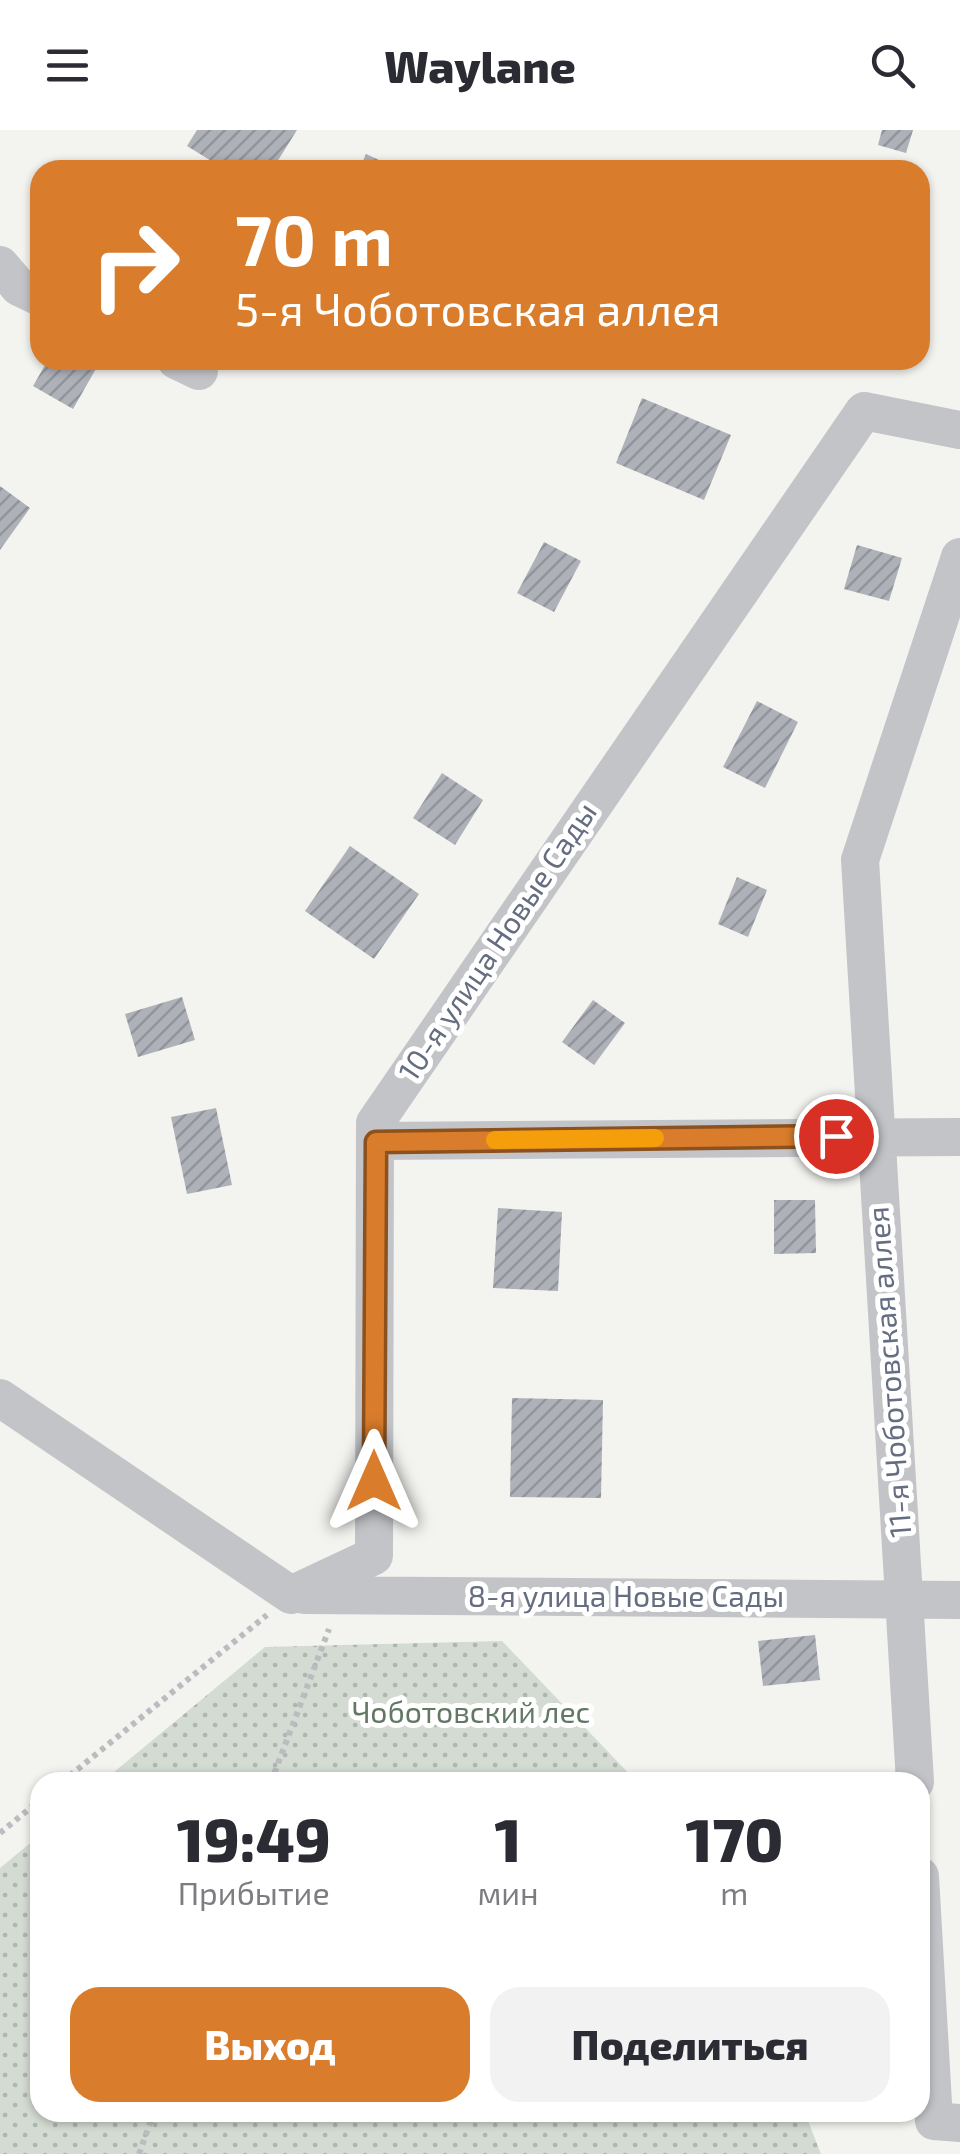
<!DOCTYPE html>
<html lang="ru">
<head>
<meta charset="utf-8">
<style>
	body { margin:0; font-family:"Exo 2",sans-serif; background:#f2f2f3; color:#2b2b33; height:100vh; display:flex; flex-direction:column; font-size:38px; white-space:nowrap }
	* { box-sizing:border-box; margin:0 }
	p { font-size:32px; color:#7c7c81 }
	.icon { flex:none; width:55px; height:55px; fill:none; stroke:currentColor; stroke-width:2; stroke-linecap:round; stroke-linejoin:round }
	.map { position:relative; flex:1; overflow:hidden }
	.side { position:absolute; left:30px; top:1642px; width:900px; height:350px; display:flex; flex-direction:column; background:#fff; border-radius:30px; box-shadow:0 2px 8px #0004 }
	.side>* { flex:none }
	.top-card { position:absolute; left:30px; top:30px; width:900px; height:210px; border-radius:30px; box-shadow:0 2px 8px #0004; background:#d97d2c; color:#fff; overflow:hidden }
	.pin { position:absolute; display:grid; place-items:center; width:85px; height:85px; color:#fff; margin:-42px; border:5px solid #fff; border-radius:50%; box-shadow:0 2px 10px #0007 }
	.me { position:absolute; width:110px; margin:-55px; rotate:0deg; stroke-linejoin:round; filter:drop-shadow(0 0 8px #0008) }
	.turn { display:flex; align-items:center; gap:35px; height:210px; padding:0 40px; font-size:45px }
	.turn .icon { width:130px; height:130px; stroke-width:2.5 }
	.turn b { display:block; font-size:70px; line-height:85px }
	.eta { display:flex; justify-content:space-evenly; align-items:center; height:170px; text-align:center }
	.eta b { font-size:60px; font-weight:800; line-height:70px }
	.action { display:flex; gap:20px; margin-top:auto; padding:20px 40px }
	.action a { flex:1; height:115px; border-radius:30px; background:#d97d2c; color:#fff; font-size:40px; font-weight:800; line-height:115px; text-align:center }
	.action a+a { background:#f2f2f3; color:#2b2b33 }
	header { display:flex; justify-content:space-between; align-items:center; height:130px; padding:0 40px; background:#fff; font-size:45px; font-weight:800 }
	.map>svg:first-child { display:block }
</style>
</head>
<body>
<header><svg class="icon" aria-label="menu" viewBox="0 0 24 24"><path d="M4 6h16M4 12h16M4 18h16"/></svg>Waylane<svg class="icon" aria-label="search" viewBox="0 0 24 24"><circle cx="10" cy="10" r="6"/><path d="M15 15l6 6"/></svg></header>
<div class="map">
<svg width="960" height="2024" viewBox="0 0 960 2024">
	<defs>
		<pattern id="park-dots" width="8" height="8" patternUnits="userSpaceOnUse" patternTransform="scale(2.5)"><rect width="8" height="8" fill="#d3dbd2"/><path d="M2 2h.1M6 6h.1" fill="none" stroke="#afb6b0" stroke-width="1.8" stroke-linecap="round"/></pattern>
		<pattern id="building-hatch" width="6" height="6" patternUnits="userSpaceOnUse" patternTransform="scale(2.5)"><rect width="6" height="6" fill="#aeb1b8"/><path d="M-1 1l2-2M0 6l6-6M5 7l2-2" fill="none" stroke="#91949b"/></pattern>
	</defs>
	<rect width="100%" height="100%" fill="#f3f4f0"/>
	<path fill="url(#park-dots)" d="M502 1511 637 1652H102L265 1517Z
		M40 1705V1982L805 1983 821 2024H0V1738Z"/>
	<path fill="url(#building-hatch)" d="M197 0H297L272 40H226L187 16Z
		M882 0H913L906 23 878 15Z
		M366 24 401 40H359Z
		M48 230H101L73 279 33 256Z
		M642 268 731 305 704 370 616 333Z
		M0 356 30 378 0 420Z
		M544 412 581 431 554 482 517 463Z
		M857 415 902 428 889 471 844 459Z
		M757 571 798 592 765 658 723 637Z
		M442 643 483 670 455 715 413 688Z
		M350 716 419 764 374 829 305 781Z
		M737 747 767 760 748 807 718 794Z
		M182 867 195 910 138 927 125 884Z
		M593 870 625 893 594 935 562 912Z
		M216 978 232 1055 187 1064 171 987Z
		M774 1070H815L816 1123 774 1124Z
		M498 1078 562 1082 558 1161 493 1158Z
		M512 1268 603 1270 601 1368 510 1367Z
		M815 1505 820 1550 763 1556 758 1511Z"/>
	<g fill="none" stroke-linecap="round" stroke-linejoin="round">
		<path stroke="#bbbcbf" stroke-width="6" stroke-dasharray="5 5" stroke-linecap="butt" d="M62 1652 267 1485
			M271 1652 329 1499
			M0 1703 40 1670
			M139 2024 154 1982"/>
		<path stroke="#c2c4c8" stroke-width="38" d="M0 135 19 157 40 167
			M176 230 199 241
			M376 1011 960 1007
			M0 1268 291 1465
			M291 1465 374 1426 375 993 864 281 960 300
			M304 1465 960 1470
			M915 1652 860 730 960 427
			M920 1746 934 1991 960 1993"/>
	</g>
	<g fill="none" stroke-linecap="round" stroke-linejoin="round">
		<g stroke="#8d511d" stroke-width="25">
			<path id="route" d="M374 1351 376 1012 836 1006"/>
		</g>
		<use href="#route" stroke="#d97d2c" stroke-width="18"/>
		<path stroke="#f59e0b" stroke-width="18" d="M495 1010 655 1008"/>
	</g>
	<g text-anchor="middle" stroke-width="10" stroke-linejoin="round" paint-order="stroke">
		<g font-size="30" fill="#656d80" stroke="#fff">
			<text transform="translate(498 812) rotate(-56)" y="10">10-я улица Новые Сады</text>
			<text transform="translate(890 1242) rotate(-94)" y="10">11-я Чоботовская аллея</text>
			<text x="626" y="1477">8-я улица Новые Сады</text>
		</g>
		<g font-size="30" fill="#637864" stroke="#fff">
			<text x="471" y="1593">Чоботовский лес</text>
		</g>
	</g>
</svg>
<div class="pin" style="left:836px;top:1006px;background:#d93025"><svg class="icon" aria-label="arrive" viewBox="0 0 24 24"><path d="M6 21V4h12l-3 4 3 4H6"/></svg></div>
<svg class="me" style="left:374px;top:1351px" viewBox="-20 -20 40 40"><path d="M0-17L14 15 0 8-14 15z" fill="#d97d2c" stroke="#fff" stroke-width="4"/></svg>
<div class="top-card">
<div class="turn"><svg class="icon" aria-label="right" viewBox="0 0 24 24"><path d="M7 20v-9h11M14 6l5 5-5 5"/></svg><div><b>70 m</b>5-я Чоботовская аллея</div></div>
</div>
<section class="side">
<div class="eta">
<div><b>19:49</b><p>Прибытие</p></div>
<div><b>1</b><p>мин</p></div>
<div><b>170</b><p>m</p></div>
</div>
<div class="action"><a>Выход</a><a>Поделиться</a></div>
</section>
</div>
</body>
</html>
